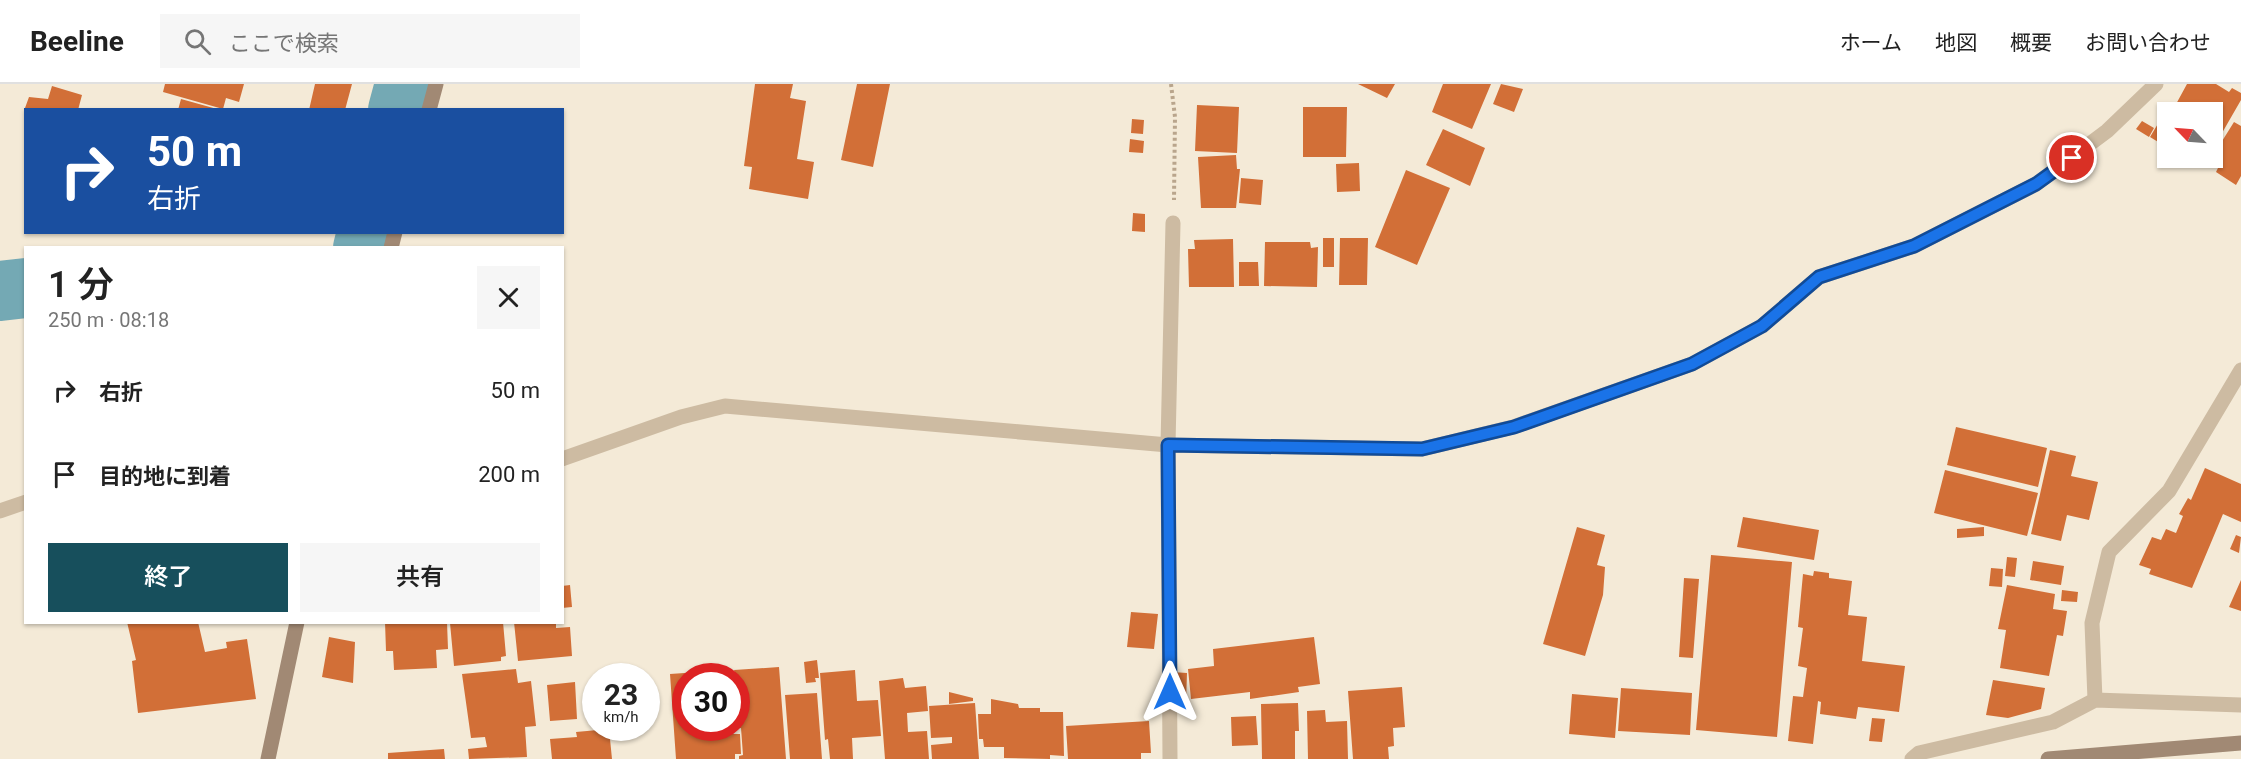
<!DOCTYPE html>
<html lang="ja">
<head>
<meta charset="utf-8">
<style>
	body { margin:0; font-family:Roboto,"Noto Sans JP",sans-serif; background:#f6f6f6; color:#222; height:100vh; display:flex; flex-direction:column; font-size:22px; white-space:nowrap }
	* { box-sizing:border-box; margin:0 }
	p { font-size:20px; color:#767676 }
	.icon { flex:none; width:33px; height:33px; fill:none; stroke:currentColor; stroke-width:2; stroke-linecap:round; stroke-linejoin:round }
	.map { position:relative; flex:1; overflow:hidden }
	.panel { position:absolute; left:24px; top:162px; width:540px; height:378px; display:flex; flex-direction:column; background:#fff; border-radius:0px; box-shadow:0 2px 4px #0004 }
	.panel>* { flex:none }
	.top-card { position:absolute; left:24px; top:24px; width:540px; height:126px; border-radius:0px; box-shadow:0 2px 4px #0004; background:#1a4fa0; color:#fff; overflow:hidden }
	.needle { width:39px; rotate:295deg }
	.fabs { position:absolute; left:2157px; top:18px; display:grid; gap:12px }
	.fabs a { display:grid; place-items:center; width:66px; height:66px; border-radius:0px; background:#fff; box-shadow:0 2px 4px #0004; font-size:30px }
	.speed { position:absolute; left:582px; top:579px; display:flex; gap:12px; font-size:30px; font-weight:700; text-align:center }
	.speed>* { display:grid; place-content:center; width:78px; height:78px; border-radius:50%; background:#fff; box-shadow:0 2px 4px #0004; line-height:1 }
	.speed small { font-size:15px; font-weight:400 }
	.speed .limit { border:9px solid #d22; background:#fff; color:#111 }
	.pin { position:absolute; display:grid; place-items:center; width:51px; height:51px; color:#fff; margin:-26px; border:3px solid #fff; border-radius:50%; box-shadow:0 2px 6px #0007 }
	.me { position:absolute; width:66px; margin:-33px; rotate:0deg; stroke-linejoin:round; filter:drop-shadow(0 0 4px #0008) }
	.turn { display:flex; align-items:center; gap:21px; height:126px; padding:0 24px; font-size:27px }
	.turn .icon { width:78px; height:78px; stroke-width:2.5 }
	.turn b { display:block; font-size:42px; line-height:51px }
	.round { display:grid; place-items:center; flex:none; width:63px; height:63px; border-radius:0px; background:#f6f6f6 }
	.summary { display:flex; align-items:center; justify-content:space-between; height:102px; padding:0 24px }
	h1 { font-size:36px; font-weight:600; line-height:45px }
	.primary-button { display:flex; gap:12px; margin-top:auto; padding:12px 24px }
	.primary-button a { flex:1; height:69px; border-radius:0px; background:#174f5c; color:#fff; font-size:24px; font-weight:600; line-height:69px; text-align:center }
	.primary-button a+a { background:#f6f6f6; color:#222 }
	ul { padding:0; list-style:none }
	li { display:flex; align-items:center; gap:18px; height:84px; padding:0 24px }
	li div { flex:1 }
	li b { display:block; font-size:22px }
	li em { font-style:normal }
	header { display:flex; align-items:center; gap:36px; box-sizing:border-box; height:84px; padding:0 30px; background:#fff; border-bottom:2px solid #e0e0e0 }
	header strong { font-size:28px }
	nav { display:flex; gap:33px; margin-inline-start:auto; font-size:21px }
	.search { width:420px; height:54px; background:#f6f6f6; display:flex; align-items:center; gap:15px; box-sizing:border-box; padding:0 21px; border-radius:0px; color:#767676; font-size:22px }
	.map>svg:first-child { display:block }
</style>
</head>
<body>
<header>
<strong>Beeline</strong>
<div class="search"><svg class="icon" aria-label="search" viewBox="0 0 24 24"><circle cx="10" cy="10" r="6"/><path d="M15 15l6 6"/></svg>ここで検索</div>
<nav><a>ホーム</a><a>地図</a><a>概要</a><a>お問い合わせ</a></nav>
</header>
<div class="map">
<svg width="2241" height="675" viewBox="0 0 2241 675">
	<rect width="100%" height="100%" fill="#f4ead7"/>
	<g fill="none" stroke-linecap="round" stroke-linejoin="round">
		<path stroke="#74a9b4" stroke-width="60" d="M398 26 405 0
			M363 164 367 148
			M0 207 26 204"/>
	</g>
	<path fill="#d26f37" d="M165 0H244L239 18 226 14 223 25 163 8Z
		M315 0H352L345 26H309Z
		M755 0H793L790 14 806 17 797 75 814 78 808 115 749 105 752 83 744 82Z
		M857 0H890L873 83 841 76Z
		M1358 0H1395L1387 14Z
		M1443 0H1491L1472 45 1432 28Z
		M1501 0 1523 5 1514 28 1493 20Z
		M2187 0H2216L2229 8 2232 4 2241 9V16L2222 49 2212 43V28H2186L2175 22Z
		M52 2 82 11 78 26 25 24 29 13 48 15Z
		M181 15 217 25V26H178Z
		M1197 21 1239 23 1237 69 1195 67Z
		M1303 23H1347L1346 73H1303Z
		M2162 33 2168 36V64L2150 53Z
		M1132 35 1144 36 1143 50 1131 49Z
		M2142 37 2154 44 2149 53 2136 45Z
		M2234 38 2241 42V92L2236 101 2216 88 2218 84 2209 78Z
		M1443 45 1485 64 1470 102 1426 81Z
		M1130 55 1144 57 1143 69 1129 68Z
		M1236 71 1237 85H1240L1236 124H1201L1198 73Z
		M2185 74H2207L2202 83Z
		M1359 79 1360 107 1337 108 1336 80Z
		M1406 86 1450 104 1417 181 1375 163Z
		M1241 94 1263 96 1261 121 1239 119Z
		M1133 129 1145 130V148L1132 147Z
		M1323 154H1334V183H1323Z
		M1340 154H1368L1367 201H1339Z
		M1233 155 1234 203H1189L1188 165H1195L1194 156Z
		M1265 158H1310L1311 164 1318 163 1317 203 1264 202Z
		M1239 178H1258L1259 202H1239Z
		M1956 343 2047 364 2038 403 1947 381Z
		M2050 366 2076 372 2071 392 2098 398 2089 436 2067 431 2061 457 2031 450Z
		M2205 384 2241 400V438L2223 430 2192 504 2149 490 2151 485 2139 481 2152 453 2161 456 2166 445 2176 449 2183 432 2179 430 2188 414 2191 416Z
		M1945 386 2038 409 2027 452 1934 429Z
		M1743 433 1819 446 1814 476 1737 463Z
		M1577 443 1605 451 1597 481 1605 483 1603 511 1585 572 1543 560Z
		M1984 443V452L1957 454V445Z
		M2236 451 2241 453 2239 469 2230 465Z
		M1711 471 1792 478 1777 653 1696 646Z
		M2007 473 2017 474 2015 493 2005 492Z
		M2033 477 2064 482 2061 501 2030 496Z
		M1991 484 2003 485 2002 503 1989 502Z
		M1814 487 1829 489V494L1852 497 1848 531 1867 533 1862 577 1905 582 1899 628 1858 623 1856 635 1820 630 1821 618 1818 617 1813 660 1788 657 1793 612 1803 613 1807 584 1798 582 1803 544 1798 543 1803 490 1813 492Z
		M1684 494 1699 495 1693 574 1679 573Z
		M2241 496V527L2229 523Z
		M570 501 572 523 562 524V502Z
		M2007 501 2055 510 2053 525 2067 527 2063 552 2057 551 2049 592 2000 584 2006 546 1998 545Z
		M2062 506 2078 508 2077 518 2061 517Z
		M1131 528 1158 530 1154 565 1127 563Z
		M127 538H198L205 568 227 564 226 558 247 555 256 615 138 629 132 577 136 576Z
		M385 538H447L448 565 436 566 437 584 394 586 393 567H386Z
		M454 538H503L506 572 501 573V577L454 582 450 539Z
		M514 538H556V544L570 543 572 572 518 577Z
		M329 553 355 558 353 599 322 593Z
		M1314 553 1320 600 1298 603 1299 608 1250 615V608L1191 615 1188 585 1214 582 1213 565Z
		M817 576 819 594H815L816 598 806 599 804 578Z
		M779 583 786 675H739V672L743 671 741 644 736 645V592L734 586Z
		M516 585 518 599 531 597 536 642 525 643 527 673 469 675 468 665 487 663 485 653 471 654 462 590Z
		M855 586 857 617 878 616 881 652 852 654 853 675H830L828 655 825 656 820 589Z
		M699 588V592H686V644H732V650H740L741 670H735V675H676L670 590Z
		M1172 588 1187 589 1186 619H1171Z
		M903 594 905 604 926 602 928 627 907 629 908 648 927 647 929 675H885L879 597Z
		M1993 596 2045 604 2041 625 2008 634 1986 631Z
		M575 598 577 635 550 637 547 601Z
		M1402 603 1405 643 1393 644 1394 662 1388 663 1389 675H1353L1348 607Z
		M1621 604 1692 609 1690 651 1618 647Z
		M949 608 973 614V617L949 620Z
		M817 609 822 675H790L785 611Z
		M1572 610 1618 614 1615 654 1569 650Z
		M991 615 1018 620 1019 624H1040V628H1063L1064 672 1050 671V675L1004 674V663H984L983 655H979L978 630H991Z
		M975 619 979 675H932L931 661 952 659V653L931 654 929 622Z
		M1298 619 1299 647H1295V675H1262L1261 620Z
		M1325 626 1326 638 1347 637 1348 675H1308L1307 627Z
		M1256 632 1258 661 1232 662 1231 633Z
		M1872 634 1885 635 1882 658 1869 657Z
		M1149 637 1151 669H1141V675H1068L1066 642Z
		M609 645 612 675H552L550 655 577 653 576 648Z
		M444 665 445 675H388V669Z"/>
	<g fill="none" stroke-linecap="round" stroke-linejoin="round">
		<path stroke="#b9a58c" stroke-width="4" stroke-dasharray="3 3" stroke-linecap="butt" d="M1171 0 1175 33 1174 116"/>
		<path stroke="#cdbba2" stroke-width="15" d="M562 375 681 333 725 322 1168 361 1422 365 1513 343 1692 280 1762 242 1819 193 1914 162 2036 100 2107 47 2156 0
			M0 427 26 418
			M2095 616 2092 539 2109 468 2169 407 2241 286
			M1170 675 1168 361 1173 139
			M1912 675 1919 669 2053 638 2095 616 2241 621"/>
		<path stroke="#a18974" stroke-width="15" d="M429 26 436 0
			M391 164 395 148
			M268 675 297 538
			M2048 675 2241 659"/>
	</g>
	<g fill="none" stroke-linecap="round" stroke-linejoin="round">
		<g stroke="#114b97" stroke-width="15">
			<path id="route" d="M1170 608 1168 361 1422 365 1514 343 1692 280 1762 242 1819 193 1914 162 2036 100 2072 74"/>
		</g>
		<use href="#route" stroke="#1a73e8" stroke-width="10"/>
	</g>
</svg>
<div class="fabs">
<a><svg class="needle" viewBox="-14 -14 28 28"><path d="M0-13l5 13h-10z" fill="#e53935"/><path d="M0 13l5-13h-10z" fill="#767676"/></svg></a>
</div>
<div class="speed"><div>23<small>km/h</small></div><div class="limit">30</div></div>
<div class="pin" style="left:2072px;top:74px;background:#d93025"><svg class="icon" aria-label="arrive" viewBox="0 0 24 24"><path d="M6 21V4h12l-3 4 3 4H6"/></svg></div>
<svg class="me" style="left:1170px;top:608px" viewBox="-20 -20 40 40"><path d="M0-17L14 15 0 8-14 15z" fill="#1a73e8" stroke="#fff" stroke-width="4"/></svg>
<div class="top-card">
<div class="turn"><svg class="icon" aria-label="right" viewBox="0 0 24 24"><path d="M7 20v-9h11M14 6l5 5-5 5"/></svg><div><b>50 m</b>右折</div></div>
</div>
<section class="panel">
<div class="summary"><div><h1>1 分</h1><p>250 m · 08:18</p></div><a class="round"><svg class="icon" aria-label="close" viewBox="0 0 24 24"><path d="M6 6l12 12M18 6L6 18"/></svg></a></div>
<ul>
<li><svg class="icon" aria-label="right" viewBox="0 0 24 24"><path d="M7 20v-9h11M14 6l5 5-5 5"/></svg><div><b>右折</b></div><em>50 m</em></li>
<li><svg class="icon" aria-label="arrive" viewBox="0 0 24 24"><path d="M6 21V4h12l-3 4 3 4H6"/></svg><div><b>目的地に到着</b></div><em>200 m</em></li>
</ul>
<div class="primary-button"><a>終了</a><a>共有</a></div>
</section>
</div>
</body>
</html>
